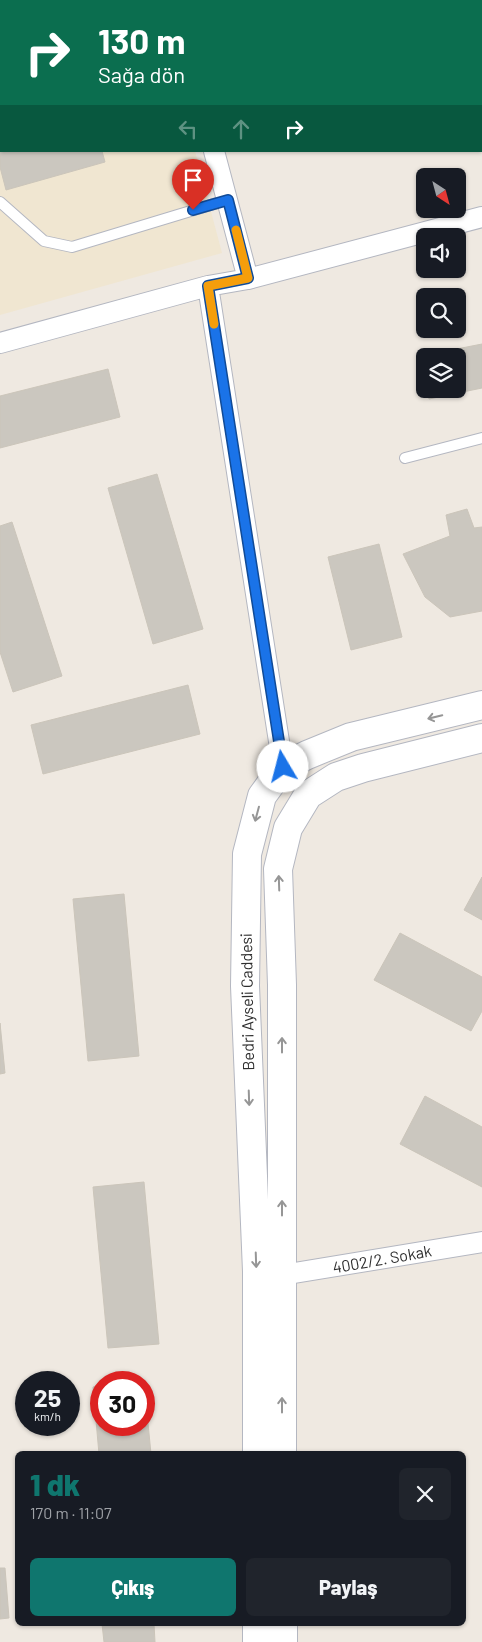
<!DOCTYPE html>
<html lang="tr">
<head>
<meta charset="utf-8">
<style>
	body { margin:0; font-family:Barlow,sans-serif; background:#20242c; color:#f1f3f6; height:100vh; display:flex; flex-direction:column; font-size:19px; white-space:nowrap }
	* { box-sizing:border-box; margin:0 }
	p { font-size:16px; color:#9ea1a6 }
	.icon { flex:none; width:28px; height:28px; fill:none; stroke:currentColor; stroke-width:2; stroke-linecap:round; stroke-linejoin:round }
	.map { position:relative; flex:1; overflow:hidden }
	.drawer { position:absolute; left:15px; top:1451px; width:451px; height:175px; display:flex; flex-direction:column; background:#171b24; border-radius:8px; box-shadow:0 1px 4px #0004 }
	.drawer>* { flex:none }
	.banner { position:absolute; left:0px; top:0px; width:482px; height:152px; box-shadow:0 1px 4px #0004; background:#0b6e4f; color:#fff; overflow:hidden }
	.needle { width:32px; rotate:144deg }
	.controls { position:absolute; left:416px; top:168px; display:grid; gap:10px }
	.controls a { display:grid; place-items:center; width:50px; height:50px; border-radius:8px; background:#171b24; box-shadow:0 1px 4px #0004; font-size:25px }
	.speed { position:absolute; left:15px; top:1371px; display:flex; gap:10px; font-size:25px; font-weight:700; text-align:center }
	.speed>* { display:grid; place-content:center; width:65px; height:65px; border-radius:50%; background:#171b24; box-shadow:0 1px 4px #0004; line-height:1 }
	.speed small { font-size:12px; font-weight:400 }
	.speed .limit { border:8px solid #d22; background:#fff; color:#111 }
	.pin { position:absolute; display:grid; place-items:center; width:42px; height:42px; color:#fff; margin:-51px -21px; border-radius:50% 50% 50% 0; rotate:-45deg; box-shadow:0 0 5px #0007 }
	.pin .icon { rotate:45deg }
	.me { position:absolute; width:55px; margin:-28px; rotate:352deg; stroke-linejoin:round; filter:drop-shadow(0 0 4px #0008) }
	.turn { display:flex; align-items:center; gap:18px; height:105px; padding:0 15px; font-size:22px }
	.turn .icon { width:65px; height:65px; stroke-width:2.5 }
	.turn b { display:block; font-size:35px; line-height:42px }
	.lanes { display:flex; align-items:center; height:48px; padding:0 15px; background:#0003; justify-content:center; gap:25px; direction:ltr }
	.lanes .off { opacity:.35 }
	.round { display:grid; place-items:center; flex:none; width:52px; height:52px; border-radius:8px; background:#20242c }
	.summary { display:flex; align-items:center; justify-content:space-between; height:85px; padding:0 15px }
	h1 { font-size:30px; font-weight:800; line-height:38px; color:#0f766e }
	.button { display:flex; gap:10px; margin-top:auto; padding:10px 15px }
	.button a { flex:1; height:58px; border-radius:8px; background:#0f766e; color:#fff; font-size:20px; font-weight:800; line-height:58px; text-align:center }
	.button a+a { background:#20242c; color:#f1f3f6 }
	.map>svg:first-child { display:block }
</style>
</head>
<body>
<div class="map">
<svg width="482" height="1642" viewBox="0 0 482 1642">
	<rect width="100%" height="100%" fill="#efe9e1"/>
	<path fill="#f0e6d1" d="M0 0H156V1H1V151H195L222 253 0 315Z"/>
	<path fill="#cbc7bf" stroke="#cbc5ba" d="M4 0H59L60 1H4Z
		M0 116H1V151H102L105 162 6 190 0 167Z
		M482 344V388L429 399 427 389H458V356H425V378L421 356Z
		M108 369 120 417 0 448V396Z
		M157 474 203 629 153 644 108 488Z
		M467 509 474 528 482 527V611L450 617 425 597 403 554 450 536 446 515Z
		M12 522 62 676 13 692 0 652V526Z
		M379 544 402 637 351 650 328 557Z
		M188 685 200 734 43 774 31 725Z
		M482 877V920L464 910Z
		M124 894 139 1056 88 1061 73 899Z
		M400 933 482 977V1011L471 1031 374 980Z
		M0 1023 5 1073 0 1074Z
		M425 1096 482 1127V1187L400 1144Z
		M144 1182 159 1344 108 1348 93 1187Z
		M142 1382H144L151 1454H99L93 1387 101 1386V1425H144V1382Z
		M0 1568H5L9 1618 0 1619Z
		M102 1624H154L155 1642H104Z"/>
	<g fill="none" stroke-linecap="round" stroke-linejoin="round">
		<g stroke="#b4b7c1" stroke-width="12">
			<path id="service" d="M0 202 44 241 72 247 227 200
				M405 458 482 438"/>
		</g>
		<g stroke="#b4b7c1" stroke-width="22">
			<path id="minor" d="M174 0V1
				M458 0V1
				M481 88 482 91
				M214 151 248 279
				M208 286 283 767
				M0 343 208 286 248 279 482 217
				M282 1275 482 1242"/>
		</g>
		<g stroke="#b4b7c1" stroke-width="30">
			<path id="secondary" d="M257 1454V1271L245 986 247 854 262 796 283 767 307 755 351 737 482 705
				M282 1454V985L278 869 288 828 308 795 336 777 363 768 482 738
				M283 1624V1642
				M257 1642V1624"/>
		</g>
		<use href="#service" stroke="#fff" stroke-width="10"/>
		<use href="#minor" stroke="#fff" stroke-width="20"/>
		<use href="#secondary" stroke="#fff" stroke-width="28"/>
	</g>
	<defs><path id="oneway-shaft" d="M-6 0H5M1.5-3L5.5 0L1.5 3" fill="none" stroke-width="1.6" stroke-linecap="round" stroke-linejoin="round" transform="scale(1.25)"/></defs>
	<g stroke="#969696">
		<use href="#oneway-shaft" transform="translate(435 717) rotate(166)"/>
		<use href="#oneway-shaft" transform="translate(257 814) rotate(105)"/>
		<use href="#oneway-shaft" transform="translate(279 883) rotate(-92)"/>
		<use href="#oneway-shaft" transform="translate(282 1045) rotate(-90)"/>
		<use href="#oneway-shaft" transform="translate(249 1098) rotate(88)"/>
		<use href="#oneway-shaft" transform="translate(282 1208) rotate(-90)"/>
		<use href="#oneway-shaft" transform="translate(256 1260) rotate(88)"/>
		<use href="#oneway-shaft" transform="translate(282 1405) rotate(-90)"/>
	</g>
	<g fill="none" stroke-linecap="round" stroke-linejoin="round">
		<g stroke="#114b97" stroke-width="12">
			<path id="route" d="M193 210 228 200 248 278 208 286 283 767"/>
		</g>
		<use href="#route" stroke="#1a73e8" stroke-width="9"/>
		<path stroke="#f59e0b" stroke-width="9" d="M214 324 208 286 248 278 236 230"/>
	</g>
	<g text-anchor="middle" stroke-width="4" stroke-linejoin="round" paint-order="stroke">
		<g font-size="16" fill="#2e2e2e" stroke="#fff">
			<text transform="translate(247 1002) rotate(-91)" y="6">Bedri Ayseli Caddesi</text>
			<text transform="translate(382 1259) rotate(-10)" y="6">4002/2. Sokak</text>
		</g>
	</g>
</svg>
<div class="controls">
<a><svg class="needle" viewBox="-14 -14 28 28"><path d="M0-13l5 13h-10z" fill="#e53935"/><path d="M0 13l5-13h-10z" fill="#9ea1a6"/></svg></a>
<a><svg class="icon" aria-label="sound" viewBox="0 0 24 24"><path d="M4 9h4l5-4v14l-5-4H4zM17 9q2 3 0 6"/></svg></a>
<a><svg class="icon" aria-label="search" viewBox="0 0 24 24"><circle cx="10" cy="10" r="6"/><path d="M15 15l6 6"/></svg></a>
<a><svg class="icon" aria-label="layers" viewBox="0 0 24 24"><path d="M12 4l9 5-9 5-9-5zM3 14l9 5 9-5"/></svg></a>
</div>
<div class="speed"><div>25<small>km/h</small></div><div class="limit">30</div></div>
<div class="pin" style="left:193px;top:210px;background:#d93025"><svg class="icon" aria-label="arrive" viewBox="0 0 24 24"><path d="M6 21V4h12l-3 4 3 4H6"/></svg></div>
<svg class="me" style="left:283px;top:767px" viewBox="-20 -20 40 40"><circle r="19" fill="#fff"/><path d="M0-13L10 11 0 6-10 11z" fill="#1a73e8"/></svg>
<div class="banner">
<div class="turn"><svg class="icon" aria-label="right" viewBox="0 0 24 24"><path d="M7 20v-9h11M14 6l5 5-5 5"/></svg><div><b>130 m</b>Sağa dön</div></div>
<div class="lanes"><svg class="icon off" aria-label="left" viewBox="0 0 24 24"><path d="M17 20v-9H6M10 6l-5 5 5 5"/></svg><svg class="icon off" aria-label="ahead" viewBox="0 0 24 24"><path d="M12 20V5M6 11l6-6 6 6"/></svg><svg class="icon" aria-label="right" viewBox="0 0 24 24"><path d="M7 20v-9h11M14 6l5 5-5 5"/></svg></div>
</div>
<section class="drawer">
<div class="summary"><div><h1>1 dk</h1><p>170 m · 11:07</p></div><a class="round"><svg class="icon" aria-label="close" viewBox="0 0 24 24"><path d="M6 6l12 12M18 6L6 18"/></svg></a></div>
<div class="button"><a>Çıkış</a><a>Paylaş</a></div>
</section>
</div>
</body>
</html>
